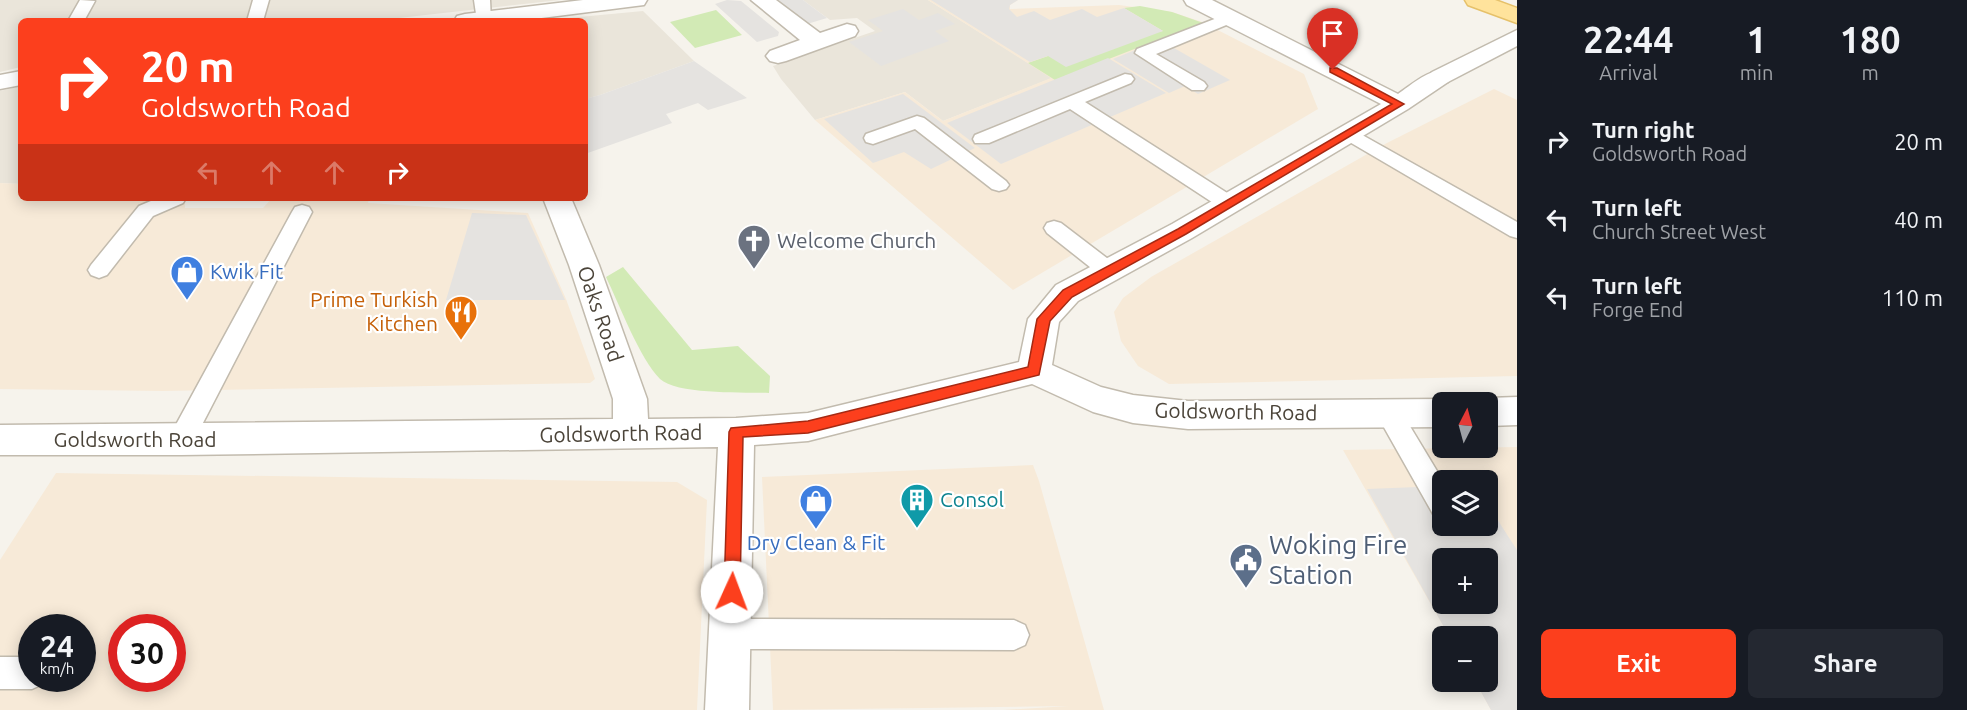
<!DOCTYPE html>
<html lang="en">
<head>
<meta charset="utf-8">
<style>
	body { margin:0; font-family:Ubuntu,sans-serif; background:#242831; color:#f1f3f6; height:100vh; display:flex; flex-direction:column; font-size:22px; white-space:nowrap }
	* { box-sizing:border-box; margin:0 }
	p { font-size:20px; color:#9ea1a6 }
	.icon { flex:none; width:33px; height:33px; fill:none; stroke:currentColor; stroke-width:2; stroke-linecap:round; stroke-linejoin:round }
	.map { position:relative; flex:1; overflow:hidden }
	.sheet { display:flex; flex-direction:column; background:#171b24; width:450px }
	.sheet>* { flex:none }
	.hud { position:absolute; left:18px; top:18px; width:570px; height:183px; border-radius:9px; box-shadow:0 3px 15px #0003; background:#fc3f1d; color:#fff; overflow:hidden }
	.needle { width:39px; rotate:6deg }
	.buttons { position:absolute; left:1432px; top:392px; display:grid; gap:12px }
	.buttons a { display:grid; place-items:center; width:66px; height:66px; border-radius:9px; background:#171b24; box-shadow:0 3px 15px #0003; font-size:30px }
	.speed { position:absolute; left:18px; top:614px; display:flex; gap:12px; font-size:30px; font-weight:700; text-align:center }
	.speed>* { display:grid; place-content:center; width:78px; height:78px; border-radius:50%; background:#171b24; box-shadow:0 3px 15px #0003; line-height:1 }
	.speed small { font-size:15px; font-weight:400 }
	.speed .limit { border:9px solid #d22; background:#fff; color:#111 }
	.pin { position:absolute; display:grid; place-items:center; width:51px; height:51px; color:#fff; margin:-62px -26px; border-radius:50% 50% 50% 0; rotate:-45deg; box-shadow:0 0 6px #0007 }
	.pin .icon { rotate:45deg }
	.me { position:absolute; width:66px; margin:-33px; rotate:2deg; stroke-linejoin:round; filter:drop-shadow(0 0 4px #0008) }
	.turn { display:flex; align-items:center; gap:21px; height:126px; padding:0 24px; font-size:27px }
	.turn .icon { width:78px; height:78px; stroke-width:2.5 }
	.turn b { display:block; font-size:42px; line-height:51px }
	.lanes { display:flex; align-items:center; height:57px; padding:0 24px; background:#0003; justify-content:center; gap:30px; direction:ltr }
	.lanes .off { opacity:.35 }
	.eta { display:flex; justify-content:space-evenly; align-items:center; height:102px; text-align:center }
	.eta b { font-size:36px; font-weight:700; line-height:42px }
	.cta { display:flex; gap:12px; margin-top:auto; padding:12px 24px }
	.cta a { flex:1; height:69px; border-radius:9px; background:#fc3f1d; color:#fff; font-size:24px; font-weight:700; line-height:69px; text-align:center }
	.cta a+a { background:#242831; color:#f1f3f6 }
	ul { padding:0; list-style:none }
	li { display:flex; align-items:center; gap:18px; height:78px; padding:0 24px }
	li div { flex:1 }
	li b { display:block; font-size:22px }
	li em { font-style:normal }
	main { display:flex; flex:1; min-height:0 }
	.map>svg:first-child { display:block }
</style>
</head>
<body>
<main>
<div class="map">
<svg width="1517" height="710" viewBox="0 0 1517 710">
	<rect width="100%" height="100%" fill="#f6f3ec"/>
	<path fill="#eae5da" d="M0 0H560L372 21H21V67L0 72Z
		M803 0H928L1052 78 943 121 905 92 815 120 781 79 773 66 875 31 857 18 830 20Z
		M643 11 694 61 600 95 585 99V21H537Z
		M21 86V184L0 183V91Z"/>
	<path fill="#f7ead8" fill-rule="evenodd" d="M928 0H1018L1010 5V9L1119 5 1172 12 1202 22 1304 74 1318 109 1013 290 815 120 905 92 943 121 1051 78Z
		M1494 89 1517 100V376L1169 384 1138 366 1121 341 1114 312 1123 298 1151 277 1385 144Z
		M0 183 21 184V198H185V208H263L272 198H369L368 203 528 213 566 299 595 379 590 383 163 391 0 389Z
		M1517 447V710H1491L1475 681H1488V636H1449L1343 450ZM1443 480H1488V525H1443ZM1443 558H1488V603H1443Z
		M1033 465 1039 481 1104 710H1003L1069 706 773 710 762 477Z
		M56 473 677 482 707 500 697 710H0V560ZM32 627H82V678H32ZM122 627H172V678H122Z"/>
	<path fill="#d2eab5" d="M1140 6 1172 12 1206 24 1160 39 1055 80 1028 63 1048 56 1163 31 1124 8Z
		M716 10 742 35 695 48 670 22Z
		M623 267 692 350 738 346 770 376 769 393C746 392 677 395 660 379 640 359 619 304 606 277Z"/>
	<path fill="#e5e3e0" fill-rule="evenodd" d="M727 0 741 1 779 32 778 36 757 42 715 4Z
		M776 0H803L827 18 807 24Z
		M931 0H1018L1010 5 1009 9 1017 17 1034 11 1050 20 1082 9 1097 17 1124 8 1163 31 1066 67 1048 56 1030 62Z
		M903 9 919 20 938 13 955 24 935 31 949 41 881 66 849 42 883 31 868 20Z
		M1160 40 1230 80 1198 94 1185 86 1169 93 1113 59Z
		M1108 58 1166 93 1001 164 947 123Z
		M694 61 747 98 708 110 698 103 666 114 672 123 585 154V99L600 95Z
		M903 94 975 148 931 169 904 152 873 163 824 119Z
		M472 213 526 215 565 300H446Z
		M1443 486V525H1488V505L1517 550V710H1491L1475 681H1488V636H1449L1367 489ZM1443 558H1488V603H1443Z"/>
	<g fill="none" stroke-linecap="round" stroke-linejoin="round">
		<g stroke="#c2bbae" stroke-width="3">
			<path id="service" d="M80 0 95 1 84 21H68Z
				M253 0H269L263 21H247Z
				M474 0H490L491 21H477Z
				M1230 13 1238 18 1236 21 1156 54 1204 82 1207 86 1204 90H1192L1135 53 1137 49Z
				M1125 74 1131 75 1134 79 1131 83 1085 102 1235 198 1238 203 1235 208 1228 210 1221 208 1070 109 989 143H975L973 139 975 135Z
				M917 116 924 118 1006 181 1009 185 1006 189 999 191 992 189 915 129 873 144 866 142 864 138 866 134Z
				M1348 127 1517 222V238L1510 236 1341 137 1339 133 1341 129Z
				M158 198H186L183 203 153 216 107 275 99 278 91 275 88 270 91 265 139 206Z
				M302 205 309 207 312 212 190 448 181 451 172 448 168 440 172 432 292 212 295 207Z
				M1054 221 1061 223 1116 265 1119 270 1116 275 1108 278 1100 275 1047 233 1044 228 1047 223Z
				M1390 405 1399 408 1443 481V518L1433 514 1377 415 1381 408Z
				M730 619 1014 620 1025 625 1029 635 1025 645 1014 650 730 649 719 644 715 634 719 624Z
				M0 657H32V678H46L43 684 32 689H0Z"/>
		</g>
		<g stroke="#c2bbae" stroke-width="3">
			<path id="minor" d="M583 0H647L644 5 636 6 518 21H454L457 16 465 14Z
				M751 0H776L820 33 847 24 855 26 858 31 855 36 786 61 778 63 770 61 766 56 770 51 800 40Z
				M1184 0H1212L1398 94C1413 84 1430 67 1448 72L1452 77 1448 82 1408 109 1192 238 1078 301 1059 322 1052 365 1101 387 1133 395 1188 401 1443 399 1452 402H1443V427L1188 429 1133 423 1093 412 1032 384 808 441 754 445 749 710H705L718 447 181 455H0V425L613 419V399L569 265 543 198H571L599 265 647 399 648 419 736 418 808 413 1019 362 1028 319 1056 285 1172 224 1381 104 1187 5Z
				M21 71V85L0 89V75Z
				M1517 397V425L1488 426V402H1476L1488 398Z"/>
		</g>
		<g stroke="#c2bbae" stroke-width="3">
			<path id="tertiary" d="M1517 30V46L1448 82 1440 84 1432 82 1428 77 1432 72Z"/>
		</g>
		<g stroke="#e6c16a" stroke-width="3">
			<path id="primary" d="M1465 0H1495L1517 8V23L1468 5Z"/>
		</g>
		<use href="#service" fill="#fff" fill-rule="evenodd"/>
		<use href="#minor" fill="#fff" fill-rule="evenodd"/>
		<use href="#tertiary" fill="#fff" fill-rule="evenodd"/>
		<use href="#primary" fill="#ffe39c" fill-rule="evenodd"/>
	</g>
	<path fill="#fc3f1d" stroke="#a42913" stroke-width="1.5" d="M1330 68H1337L1404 104 1186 234 1072 297 1050 321 1039 375 808 433 743 437 740 592 738 597 732 600 726 597 724 592 729 432 731 428 808 421 1028 367 1037 319 1063 290 1178 229 1392 104 1330 72Z"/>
	<defs>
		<g id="church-pin" transform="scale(1.725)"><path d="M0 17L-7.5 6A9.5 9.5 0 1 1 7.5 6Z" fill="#6b7280" stroke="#fff"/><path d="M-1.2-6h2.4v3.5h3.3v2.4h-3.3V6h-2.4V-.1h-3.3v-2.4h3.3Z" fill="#fff"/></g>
		<g id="shop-pin" transform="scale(1.725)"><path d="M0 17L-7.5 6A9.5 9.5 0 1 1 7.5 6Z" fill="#3f7fe0" stroke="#fff"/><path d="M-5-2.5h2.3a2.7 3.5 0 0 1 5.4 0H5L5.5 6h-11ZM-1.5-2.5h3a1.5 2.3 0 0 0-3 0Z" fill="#fff"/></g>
		<g id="restaurant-pin" transform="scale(1.725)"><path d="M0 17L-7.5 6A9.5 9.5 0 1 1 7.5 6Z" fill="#e8710a" stroke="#fff"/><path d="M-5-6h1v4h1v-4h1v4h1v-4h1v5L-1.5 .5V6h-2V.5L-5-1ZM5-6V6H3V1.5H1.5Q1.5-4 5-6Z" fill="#fff"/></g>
		<g id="building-pin" transform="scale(1.725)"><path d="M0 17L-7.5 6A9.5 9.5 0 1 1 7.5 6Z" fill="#0f9aa8" stroke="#fff"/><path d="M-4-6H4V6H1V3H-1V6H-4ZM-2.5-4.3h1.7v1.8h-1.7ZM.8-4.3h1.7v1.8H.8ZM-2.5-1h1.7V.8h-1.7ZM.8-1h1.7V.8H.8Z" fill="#fff"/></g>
		<g id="civic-pin" transform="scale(1.725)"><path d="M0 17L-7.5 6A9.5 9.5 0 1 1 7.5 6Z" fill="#5c6f8a" stroke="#fff"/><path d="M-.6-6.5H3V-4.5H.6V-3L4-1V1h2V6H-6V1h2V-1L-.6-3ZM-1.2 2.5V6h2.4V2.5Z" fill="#fff"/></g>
	</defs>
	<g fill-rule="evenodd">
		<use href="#church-pin" x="754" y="241"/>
		<use href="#shop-pin" x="187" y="272"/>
		<use href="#restaurant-pin" x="461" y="312"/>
		<use href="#building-pin" x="917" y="500"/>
		<use href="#shop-pin" x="816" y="501"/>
		<use href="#civic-pin" x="1246" y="560"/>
	</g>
	<g text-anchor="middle" stroke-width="4.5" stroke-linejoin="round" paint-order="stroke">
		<g font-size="21" fill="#5b616d" stroke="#fff" text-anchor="start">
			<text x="777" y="248">Welcome Church</text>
		</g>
		<g font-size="21" fill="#366cbe" stroke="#fff" text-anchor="start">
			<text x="210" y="279">Kwik Fit</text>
			<text x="816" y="550" text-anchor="middle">Dry Clean &amp; Fit</text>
		</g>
		<g font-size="21" fill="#c56008" stroke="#fff" text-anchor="end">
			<text x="438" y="307">Prime Turkish<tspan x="438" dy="24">Kitchen</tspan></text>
		</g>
		<g font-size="21" fill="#4b4439" stroke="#fff">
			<text transform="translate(600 314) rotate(71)" y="7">Oaks Road</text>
			<text transform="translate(1236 412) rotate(1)" y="7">Goldsworth Road</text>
			<text transform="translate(621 434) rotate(-1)" y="7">Goldsworth Road</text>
			<text x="135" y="447">Goldsworth Road</text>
		</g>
		<g font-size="21" fill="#0d838f" stroke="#fff" text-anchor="start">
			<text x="940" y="507">Consol</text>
		</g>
		<g font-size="26" fill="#4e5e75" stroke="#fff" text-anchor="start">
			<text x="1269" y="554">Woking Fire<tspan x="1269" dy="30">Station</tspan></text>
		</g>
	</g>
</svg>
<div class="buttons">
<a><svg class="needle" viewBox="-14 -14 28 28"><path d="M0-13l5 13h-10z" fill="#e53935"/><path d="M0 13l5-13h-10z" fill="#9ea1a6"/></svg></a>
<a><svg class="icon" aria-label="layers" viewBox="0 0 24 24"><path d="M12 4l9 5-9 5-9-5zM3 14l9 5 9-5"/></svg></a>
<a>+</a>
<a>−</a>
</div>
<div class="speed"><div>24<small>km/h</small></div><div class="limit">30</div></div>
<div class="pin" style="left:1333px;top:70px;background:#d93025"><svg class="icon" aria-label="arrive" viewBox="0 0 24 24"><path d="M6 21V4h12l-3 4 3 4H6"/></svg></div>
<svg class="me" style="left:732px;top:592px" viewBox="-20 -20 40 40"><circle r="19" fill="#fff"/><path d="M0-13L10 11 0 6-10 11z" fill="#fc3f1d"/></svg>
<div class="hud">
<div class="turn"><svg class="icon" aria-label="right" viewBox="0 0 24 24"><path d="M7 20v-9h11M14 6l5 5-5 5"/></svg><div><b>20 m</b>Goldsworth Road</div></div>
<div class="lanes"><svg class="icon off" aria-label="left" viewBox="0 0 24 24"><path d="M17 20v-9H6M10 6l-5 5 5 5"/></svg><svg class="icon off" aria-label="ahead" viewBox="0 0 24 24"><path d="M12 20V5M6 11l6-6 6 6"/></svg><svg class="icon off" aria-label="ahead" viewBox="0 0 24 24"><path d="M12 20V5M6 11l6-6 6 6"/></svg><svg class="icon" aria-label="right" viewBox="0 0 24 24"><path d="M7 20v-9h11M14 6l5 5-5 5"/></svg></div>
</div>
</div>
<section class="sheet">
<div class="eta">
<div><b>22:44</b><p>Arrival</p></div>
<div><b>1</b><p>min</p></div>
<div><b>180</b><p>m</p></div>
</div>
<ul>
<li><svg class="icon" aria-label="right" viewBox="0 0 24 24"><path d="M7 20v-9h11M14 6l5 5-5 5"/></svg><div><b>Turn right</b><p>Goldsworth Road</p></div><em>20 m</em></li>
<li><svg class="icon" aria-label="left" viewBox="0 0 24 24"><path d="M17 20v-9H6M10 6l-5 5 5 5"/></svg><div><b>Turn left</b><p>Church Street West</p></div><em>40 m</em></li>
<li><svg class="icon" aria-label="left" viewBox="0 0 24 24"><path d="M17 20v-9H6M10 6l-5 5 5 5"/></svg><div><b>Turn left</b><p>Forge End</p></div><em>110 m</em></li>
</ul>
<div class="cta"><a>Exit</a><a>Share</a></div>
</section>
</main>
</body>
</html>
